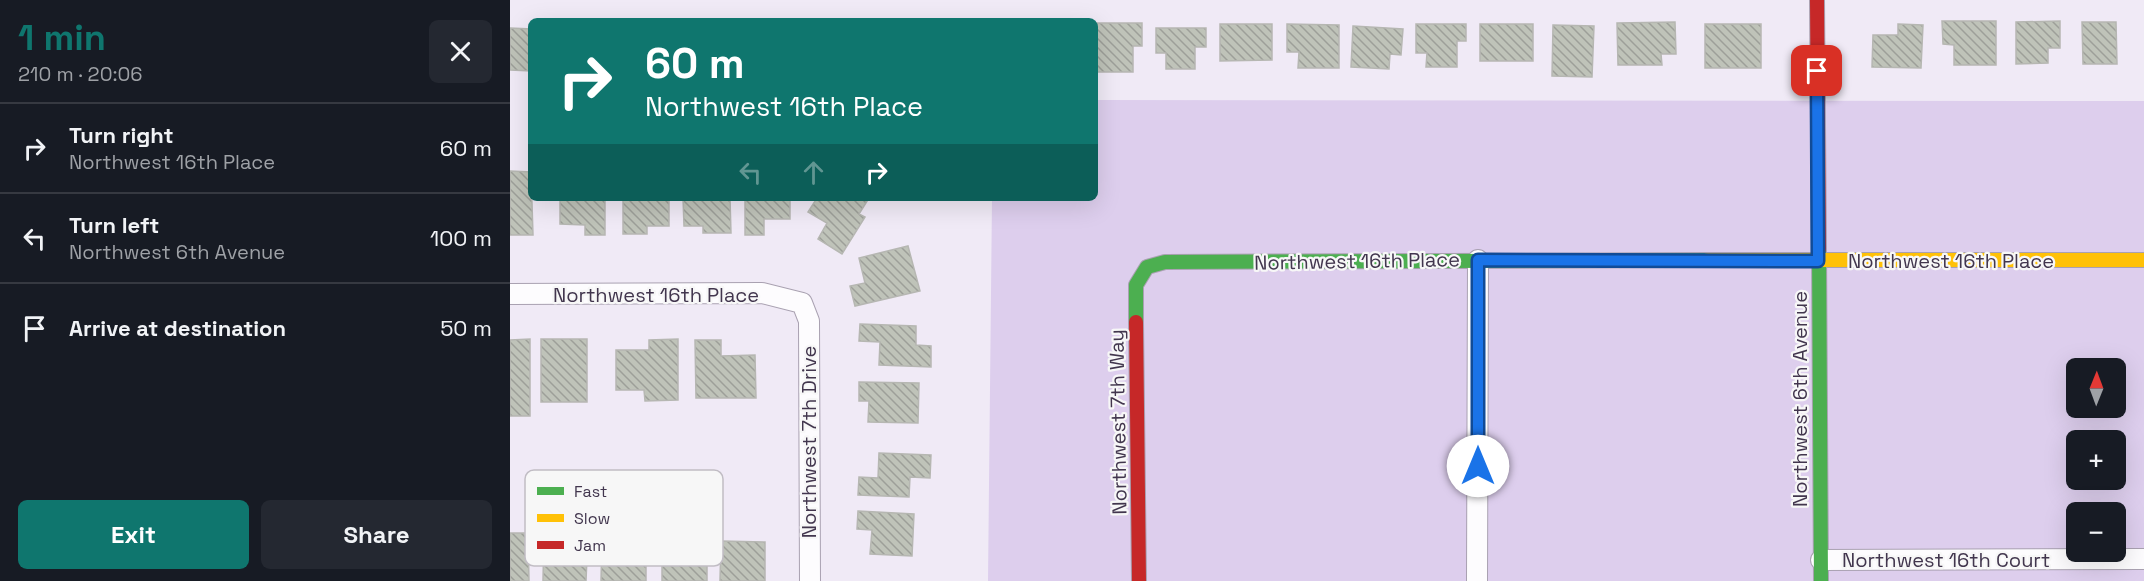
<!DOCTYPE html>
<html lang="en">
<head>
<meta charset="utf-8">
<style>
	body { margin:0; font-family:"Space Grotesk",sans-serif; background:#242831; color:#f1f3f6; height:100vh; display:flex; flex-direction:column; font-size:22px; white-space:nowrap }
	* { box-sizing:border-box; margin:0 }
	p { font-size:20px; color:#9ea1a6 }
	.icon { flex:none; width:33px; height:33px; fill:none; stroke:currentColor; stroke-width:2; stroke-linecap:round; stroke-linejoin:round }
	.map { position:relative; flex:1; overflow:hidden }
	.sheet { display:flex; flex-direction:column; background:#171b24; width:510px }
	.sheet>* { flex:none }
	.hud { position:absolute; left:18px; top:18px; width:570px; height:183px; border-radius:9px; box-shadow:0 6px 24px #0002; background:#0f766e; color:#fff; overflow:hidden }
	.needle { width:39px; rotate:1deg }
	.buttons { position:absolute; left:1556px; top:358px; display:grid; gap:12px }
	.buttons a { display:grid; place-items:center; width:60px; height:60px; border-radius:9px; background:#171b24; box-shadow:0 6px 24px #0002; font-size:30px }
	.pin { position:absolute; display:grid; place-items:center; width:51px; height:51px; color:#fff; margin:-26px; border-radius:12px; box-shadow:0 3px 9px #0006 }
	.me { position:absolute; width:66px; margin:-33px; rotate:0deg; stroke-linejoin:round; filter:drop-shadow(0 0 4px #0008) }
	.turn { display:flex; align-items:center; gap:21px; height:126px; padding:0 18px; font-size:27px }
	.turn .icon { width:78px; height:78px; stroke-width:2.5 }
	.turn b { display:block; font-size:42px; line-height:51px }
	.lanes { display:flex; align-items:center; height:57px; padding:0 18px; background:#0003; justify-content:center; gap:30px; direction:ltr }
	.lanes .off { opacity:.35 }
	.round { display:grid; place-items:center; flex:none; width:63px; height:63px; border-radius:9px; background:#242831 }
	.overview { display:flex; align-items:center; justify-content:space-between; height:102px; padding:0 18px }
	h1 { font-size:36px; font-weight:800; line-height:45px; color:#0f766e }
	.action { display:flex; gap:12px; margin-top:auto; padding:12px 18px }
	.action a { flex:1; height:69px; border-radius:9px; background:#0f766e; color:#fff; font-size:24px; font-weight:800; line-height:69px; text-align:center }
	.action a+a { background:#242831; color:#f1f3f6 }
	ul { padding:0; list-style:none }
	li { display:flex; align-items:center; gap:18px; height:90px; padding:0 18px; border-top:2px solid #363941 }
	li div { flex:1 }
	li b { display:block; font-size:22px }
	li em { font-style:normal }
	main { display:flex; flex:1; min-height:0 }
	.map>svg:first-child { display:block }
</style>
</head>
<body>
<main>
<section class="sheet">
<div class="overview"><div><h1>1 min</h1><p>210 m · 20:06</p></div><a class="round"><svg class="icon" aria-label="close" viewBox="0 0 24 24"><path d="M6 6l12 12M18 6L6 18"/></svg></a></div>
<ul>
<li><svg class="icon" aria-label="right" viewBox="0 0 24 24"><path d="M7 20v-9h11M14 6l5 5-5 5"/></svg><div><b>Turn right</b><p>Northwest 16th Place</p></div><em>60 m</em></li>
<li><svg class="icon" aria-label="left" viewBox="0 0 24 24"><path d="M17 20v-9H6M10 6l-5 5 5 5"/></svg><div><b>Turn left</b><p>Northwest 6th Avenue</p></div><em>100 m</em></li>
<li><svg class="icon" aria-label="arrive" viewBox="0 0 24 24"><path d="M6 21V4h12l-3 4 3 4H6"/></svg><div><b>Arrive at destination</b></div><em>50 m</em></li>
</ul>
<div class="action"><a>Exit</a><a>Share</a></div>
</section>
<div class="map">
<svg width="1634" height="581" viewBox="0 0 1634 581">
	<defs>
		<pattern id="building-back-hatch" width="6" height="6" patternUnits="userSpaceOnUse" patternTransform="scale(1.5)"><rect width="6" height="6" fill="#bfc3b9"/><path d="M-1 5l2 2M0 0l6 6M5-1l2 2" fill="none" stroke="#9d9f99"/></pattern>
	</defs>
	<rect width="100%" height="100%" fill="#f0eaf6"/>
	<path fill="#ddceed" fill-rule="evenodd" d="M585 100 1634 101V581H478L482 198H585ZM1566 369H1605V408H1566ZM1566 441H1605V480H1566ZM1566 513H1605V552H1566Z"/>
	<path fill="url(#building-back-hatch)" stroke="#b6b7b2" stroke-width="1.5" d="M1432 21H1486V65H1444V45L1433 44Z
		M1550 21V48H1538V63L1506 64V22Z
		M1165 22 1166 54H1151L1152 65H1108L1107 23Z
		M1572 22H1606L1607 64H1573Z
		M585 23H632V46H623V72H585Z
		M710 24H762V60L710 61Z
		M777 24 829 25V68H788L789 52H777Z
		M906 24H956V41H947V67H916L917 53H906Z
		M970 24H1023V61H970Z
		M1195 24H1251V68H1195Z
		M1388 24 1413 25 1411 68 1362 67 1363 35H1388Z
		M1043 25 1084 26 1082 77 1042 76Z
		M843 26 893 29 891 55 880 54 879 69 841 67Z
		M0 28 21 29V71L0 70Z
		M646 28H696V47H685V69H656V53H646Z
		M0 171 21 172 23 235H0Z
		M50 198H95V235H75V225L50 224Z
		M113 198H159V226H137V234H113Z
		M173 198H220L221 233H193V226H174Z
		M235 198H280V219H254V235H235Z
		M307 198H359L349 214 355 217 332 254 308 239 317 223 298 212Z
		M398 246 410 291 345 306 340 286 355 283 349 258Z
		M350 324 406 326V345L421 346V367L369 365 370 342 349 341Z
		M20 339V416H0V340Z
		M31 339H77V402H31Z
		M168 339V400L135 401 134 390H106V350H139V340Z
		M185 340H211V356L245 355 246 398H186Z
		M349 382 409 383 408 423 358 422 359 401H349Z
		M369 453 421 455 420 478 400 477 399 497 348 495 349 477 368 478Z
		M348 511 404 514 402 556 360 554 362 530 347 529Z
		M34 532 78 534 76 581H33Z
		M0 533H18L19 581H0Z
		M152 535H197V581H152Z
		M92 540H136V581H91Z
		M211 541 255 542V581H210Z"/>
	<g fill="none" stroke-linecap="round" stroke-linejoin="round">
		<g stroke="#a9a1b1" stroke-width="22">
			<path id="street" d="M0 294 252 293 292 303 299 321 300 581
				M1311 560 1634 559
				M967 581 968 260"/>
		</g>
		<g stroke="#a9a1b1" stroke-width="16">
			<path id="fast" d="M1309 249 1311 581
				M626 322V285L637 267 655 262 1198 260"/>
		</g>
		<g stroke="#a9a1b1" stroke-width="16">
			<path id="slow" d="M1198 260H1634"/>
		</g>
		<g stroke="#a9a1b1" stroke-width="16">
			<path id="jam" d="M1307 0 1309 249
				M626 322 629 581"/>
		</g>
		<use href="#street" stroke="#fdfcfe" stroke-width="20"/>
		<use href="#fast" stroke="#4caf50" stroke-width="14"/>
		<use href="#slow" stroke="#ffc107" stroke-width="14"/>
		<use href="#jam" stroke="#c62828" stroke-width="14"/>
	</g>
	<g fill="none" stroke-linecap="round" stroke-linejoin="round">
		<g stroke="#114b97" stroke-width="15">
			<path id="route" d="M968 466V260L1308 261 1307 71"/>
		</g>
		<use href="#route" stroke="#1a73e8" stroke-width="10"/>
	</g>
	<g text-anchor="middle" stroke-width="4.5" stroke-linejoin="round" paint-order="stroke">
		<g font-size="20" fill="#42364e" stroke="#f7f7f7">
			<text transform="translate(847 261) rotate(-1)" y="7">Northwest 16th Place</text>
			<text x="1441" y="268">Northwest 16th Place</text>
			<text x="146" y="302">Northwest 16th Place</text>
			<text transform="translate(1290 399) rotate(-90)" y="7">Northwest 6th Avenue</text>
			<text transform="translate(608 422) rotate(-91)" y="7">Northwest 7th Way</text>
			<text transform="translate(299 442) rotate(-90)" y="7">Northwest 7th Drive</text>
			<text x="1436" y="567">Northwest 16th Court</text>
		</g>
	</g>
	<rect x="15" y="470" width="198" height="96" rx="9" fill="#f7f7f7" stroke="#c1bdc4" stroke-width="1.5"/>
	<rect x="27" y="487" width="27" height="8" fill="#4caf50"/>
	<rect x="27" y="514" width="27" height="8" fill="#ffc107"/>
	<rect x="27" y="541" width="27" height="8" fill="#c62828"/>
	<g font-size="16" fill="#42364e">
		<text x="64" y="497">Fast</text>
		<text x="64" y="524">Slow</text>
		<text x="64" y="551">Jam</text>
	</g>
</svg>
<div class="buttons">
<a><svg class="needle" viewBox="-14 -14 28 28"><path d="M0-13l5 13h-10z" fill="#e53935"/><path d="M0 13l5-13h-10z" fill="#9ea1a6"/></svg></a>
<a>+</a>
<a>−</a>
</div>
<div class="pin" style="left:1307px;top:71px;background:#d93025"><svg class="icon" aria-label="arrive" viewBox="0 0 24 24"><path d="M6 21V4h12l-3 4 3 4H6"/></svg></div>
<svg class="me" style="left:968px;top:466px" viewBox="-20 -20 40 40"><circle r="19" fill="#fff"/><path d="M0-13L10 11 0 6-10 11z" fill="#1a73e8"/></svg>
<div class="hud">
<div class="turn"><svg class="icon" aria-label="right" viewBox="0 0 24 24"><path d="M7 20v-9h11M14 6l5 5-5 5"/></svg><div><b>60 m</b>Northwest 16th Place</div></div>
<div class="lanes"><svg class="icon off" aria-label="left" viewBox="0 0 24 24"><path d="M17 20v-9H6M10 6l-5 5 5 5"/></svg><svg class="icon off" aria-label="ahead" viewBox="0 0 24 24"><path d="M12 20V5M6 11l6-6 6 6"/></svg><svg class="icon" aria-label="right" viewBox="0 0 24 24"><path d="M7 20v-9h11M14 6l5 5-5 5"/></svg></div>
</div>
</div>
</main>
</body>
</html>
